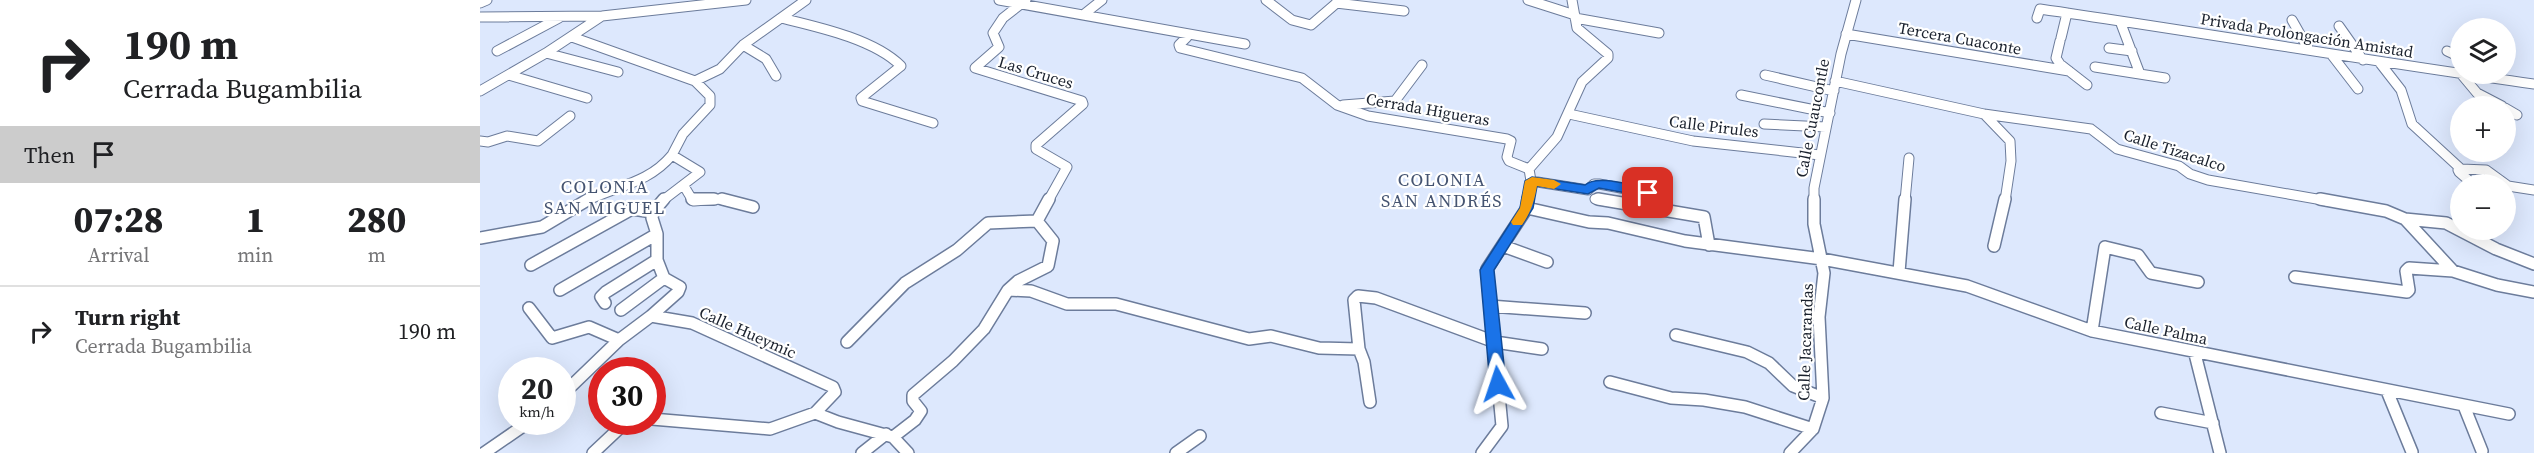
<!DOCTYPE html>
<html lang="en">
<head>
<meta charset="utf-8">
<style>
	body { margin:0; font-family:"Source Serif 4",serif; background:#f6f6f6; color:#202124; height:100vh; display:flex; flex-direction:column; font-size:22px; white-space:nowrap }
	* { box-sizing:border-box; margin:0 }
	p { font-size:20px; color:#757577 }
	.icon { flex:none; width:33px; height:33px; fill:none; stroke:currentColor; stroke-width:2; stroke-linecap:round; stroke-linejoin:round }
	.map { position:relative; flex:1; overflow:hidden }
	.details { display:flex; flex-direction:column; background:#fff; width:480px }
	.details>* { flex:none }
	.top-card { background:#fff; color:#202124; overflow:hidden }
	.fabs { position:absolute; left:1970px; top:18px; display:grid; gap:12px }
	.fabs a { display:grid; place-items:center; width:66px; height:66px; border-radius:50%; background:#fff; box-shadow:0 6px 24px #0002; font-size:30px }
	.speed { position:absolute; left:18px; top:357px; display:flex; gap:12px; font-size:30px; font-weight:700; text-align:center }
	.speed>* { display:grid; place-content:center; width:78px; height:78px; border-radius:50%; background:#fff; box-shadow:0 6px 24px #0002; line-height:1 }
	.speed small { font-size:15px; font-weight:400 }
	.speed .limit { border:9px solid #d22; background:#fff; color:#111 }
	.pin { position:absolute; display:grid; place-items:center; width:51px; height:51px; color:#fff; margin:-26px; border-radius:12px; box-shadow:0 3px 9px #0006 }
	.me { position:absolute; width:66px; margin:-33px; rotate:355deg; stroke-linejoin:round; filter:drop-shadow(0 0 4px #0008) }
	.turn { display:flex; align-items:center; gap:21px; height:126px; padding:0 24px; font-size:27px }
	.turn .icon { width:78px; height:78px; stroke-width:2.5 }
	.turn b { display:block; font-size:42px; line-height:51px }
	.then { display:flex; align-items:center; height:57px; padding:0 24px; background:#0003; gap:12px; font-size:22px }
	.eta { display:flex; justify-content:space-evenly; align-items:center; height:102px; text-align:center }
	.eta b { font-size:36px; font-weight:800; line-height:42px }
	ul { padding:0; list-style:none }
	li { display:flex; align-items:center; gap:18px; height:90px; padding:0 24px; border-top:2px solid #e0e0e0 }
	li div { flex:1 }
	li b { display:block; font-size:22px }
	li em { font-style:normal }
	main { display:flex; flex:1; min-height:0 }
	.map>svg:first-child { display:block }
</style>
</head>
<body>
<main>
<section class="details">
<div class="top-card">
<div class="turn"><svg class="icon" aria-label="right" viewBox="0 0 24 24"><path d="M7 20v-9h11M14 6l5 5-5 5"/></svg><div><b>190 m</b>Cerrada Bugambilia</div></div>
<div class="then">Then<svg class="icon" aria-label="arrive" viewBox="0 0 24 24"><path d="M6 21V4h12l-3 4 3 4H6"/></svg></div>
</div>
<div class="eta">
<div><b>07:28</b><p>Arrival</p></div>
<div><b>1</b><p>min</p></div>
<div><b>280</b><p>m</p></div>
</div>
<ul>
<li><svg class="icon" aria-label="right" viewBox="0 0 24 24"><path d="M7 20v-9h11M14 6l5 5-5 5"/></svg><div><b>Turn right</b><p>Cerrada Bugambilia</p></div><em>190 m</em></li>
</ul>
</section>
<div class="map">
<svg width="2054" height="453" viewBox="0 0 2054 453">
	<rect width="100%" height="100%" fill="#dde8fd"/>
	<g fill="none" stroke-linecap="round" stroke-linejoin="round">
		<g stroke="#6c7c9b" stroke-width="11">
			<path id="minor-far1" d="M519 0 765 44
				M546 0 523 18 513 33 519 47 495 68 602 101 603 104 556 145V149L587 167 568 201
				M786 0 812 20 831 25 860 0
				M1048 0 1095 15
				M0 3 7 0
				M856 3 924 11
				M603 15 622 0
				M0 17 122 16 266 0
				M301 18C338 27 394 39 421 66L381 98 382 101 453 123
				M1095 18 1179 33
				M1557 18 1560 9C1725 33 1889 61 2054 84
				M1812 20 1829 50
				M1640 21 1660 74
				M1859 26 1883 60
				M1366 34 1589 71
				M92 37 215 81 230 96V105L203 134 192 155 220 172 182 201
				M707 37 699 45 700 48 822 78 857 105 888 116 1027 139 1031 141 1027 157 1029 161 1049 169
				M1581 38 1587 13
				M1580 41 1576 58 1580 64 1607 85
				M263 45 286 59 296 76
				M1629 48 1652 51
				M17 51 79 18
				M1967 51 1980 57
				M66 53 138 72
				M1851 54 1878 89
				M1900 63 1921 90 1932 124 1981 169 1978 170 1979 172 1993 184
				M1615 67 1685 78
				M29 75 107 98
				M1285 75 1354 91
				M1982 75 1997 93 2022 106
				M215 81 240 69 263 45 326 0
				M1355 81 1504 114 1611 129 1637 149 1699 166 1710 174 1728 180 1848 201
				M0 91 66 53 122 16
				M1261 95 1350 113
				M863 105 915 101 942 65
				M2025 108 2037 115
				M1089 114 1213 141 1340 155
				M1504 114 1530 141 1531 161 1525 201
				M1284 124 1346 127
				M0 141 8 142 27 136 58 141 90 116
				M1981 169 2006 170 2028 186 2054 190
				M1051 181 1108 190 1114 184H1119L1168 193
				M204 186 213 201
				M1115 199 1127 201
				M106 201C137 186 169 183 192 155
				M214 201 240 199 248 201
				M1048 201 1051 181 1049 169 1077 137 1102 82 1128 58V54L1097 28 1092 0
				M1334 201V188L1361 54 1376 0
				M1425 201 1429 158"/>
		</g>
		<g stroke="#6c7c9b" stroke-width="14">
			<path id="minor" d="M184 199 173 212 172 218 177 234V260L184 278 200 287 198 292 171 316 212 323 353 387 355 392 335 413 358 422 413 437 428 453
				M212 199H234
				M242 199 273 207
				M1118 199 1224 217 1229 245
				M1840 199 1906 211 1925 219 1973 271 2017 285 2054 292
				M1047 208 1109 222 1128 223 1205 241 1342 259 1487 286 1612 331 2029 414
				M1925 219 1966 223 2016 249 2054 264
				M0 238 62 227 109 199
				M1023 246 1067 262
				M1514 246 1525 199
				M51 265 152 209 173 212
				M1419 272 1425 199
				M1815 277 1927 292 1929 290 1926 271 1929 268 1973 271
				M80 290 177 234
				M528 290 551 291 587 304H636L769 339 791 336 839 348 879 349
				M125 303 121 297 126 292 177 260
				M1010 306 1105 313
				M49 308 72 338 109 327 139 340
				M141 310 184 278
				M1612 331 1625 247 1658 255 1671 273 1718 282
				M1196 335 1267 352 1289 363 1313 386 1343 398
				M367 342 425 283 477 250 508 223 557 221
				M1715 354 1740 453
				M1130 382 1191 398 1224 400 1265 407 1333 429
				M1907 391 1932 452
				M82 395 139 340 171 316
				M890 402 884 362 879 349 874 300 878 296 896 298 1015 342 1062 349
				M1984 406 2002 451
				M1681 413 1733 423
				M172 419 290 429 335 413
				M413 437 435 420 441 411 433 401V395L473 361 504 329 528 290 538 281 568 266 573 241 557 221 569 199
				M4 453 49 422
				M113 453 146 422
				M382 453 406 434
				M696 453 720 436
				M1002 453 1022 426 1007 269 1047 208 1048 199
				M1310 453 1333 429 1343 398 1339 317 1344 273 1334 224V199"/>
		</g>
		<use href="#minor-far1" stroke="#fff" stroke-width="9"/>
		<use href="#minor" stroke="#fff" stroke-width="11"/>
	</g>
	<path fill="#1a73e8" stroke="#114b97" stroke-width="1.5" d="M1052 177 1105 185C1117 174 1152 186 1168 188L1174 193 1168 197 1119 188 1108 194 1057 186 1053 208 1014 270 1026 384 1024 388H1012L1010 384 1000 270 1040 208 1045 181Z"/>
	<path fill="#f59e0b" d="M1052 177 1074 180 1081 184 1074 189 1057 186C1054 202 1051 212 1042 225H1033L1031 222 1040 208 1045 181Z"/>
	<g text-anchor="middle" stroke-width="4.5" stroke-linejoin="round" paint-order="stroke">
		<g font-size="16" fill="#1a212d" stroke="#fff">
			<text transform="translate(1827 35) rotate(9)" y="6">Privada Prolongación Amistad</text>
			<text transform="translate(1480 38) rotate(10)" y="6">Tercera Cuaconte</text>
			<text transform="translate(556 72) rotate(17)" y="6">Las Cruces</text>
			<text transform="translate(948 109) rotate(10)" y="6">Cerrada Higueras</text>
			<text transform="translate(1332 118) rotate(-79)" y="6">Calle Cuaucontle</text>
			<text transform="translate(1234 126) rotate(7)" y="6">Calle Pirules</text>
			<text transform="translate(1695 150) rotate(18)" y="6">Calle Tizacalco</text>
			<text transform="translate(1686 330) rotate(12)" y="6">Calle Palma</text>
			<text transform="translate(268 332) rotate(24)" y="6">Calle Hueymic</text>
			<text transform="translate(1325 342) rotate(-88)" y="6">Calle Jacarandas</text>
		</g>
		<g font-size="18" letter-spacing="1.5" fill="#455471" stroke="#fff">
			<text x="962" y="186">COLONIA<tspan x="962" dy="21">SAN ANDRÉS</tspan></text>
			<text x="125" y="193">COLONIA<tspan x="125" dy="21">SAN MIGUEL</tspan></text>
		</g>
	</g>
</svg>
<div class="fabs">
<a><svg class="icon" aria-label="layers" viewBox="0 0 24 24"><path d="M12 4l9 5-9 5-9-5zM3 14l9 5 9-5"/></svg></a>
<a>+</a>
<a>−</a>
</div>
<div class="speed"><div>20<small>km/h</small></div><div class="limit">30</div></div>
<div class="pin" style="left:1168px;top:193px;background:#d93025"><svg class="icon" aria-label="arrive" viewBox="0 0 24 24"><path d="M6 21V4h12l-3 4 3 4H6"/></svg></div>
<svg class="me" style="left:1018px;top:384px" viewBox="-20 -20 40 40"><path d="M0-17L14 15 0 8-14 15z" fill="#1a73e8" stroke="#fff" stroke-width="4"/></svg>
</div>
</main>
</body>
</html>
